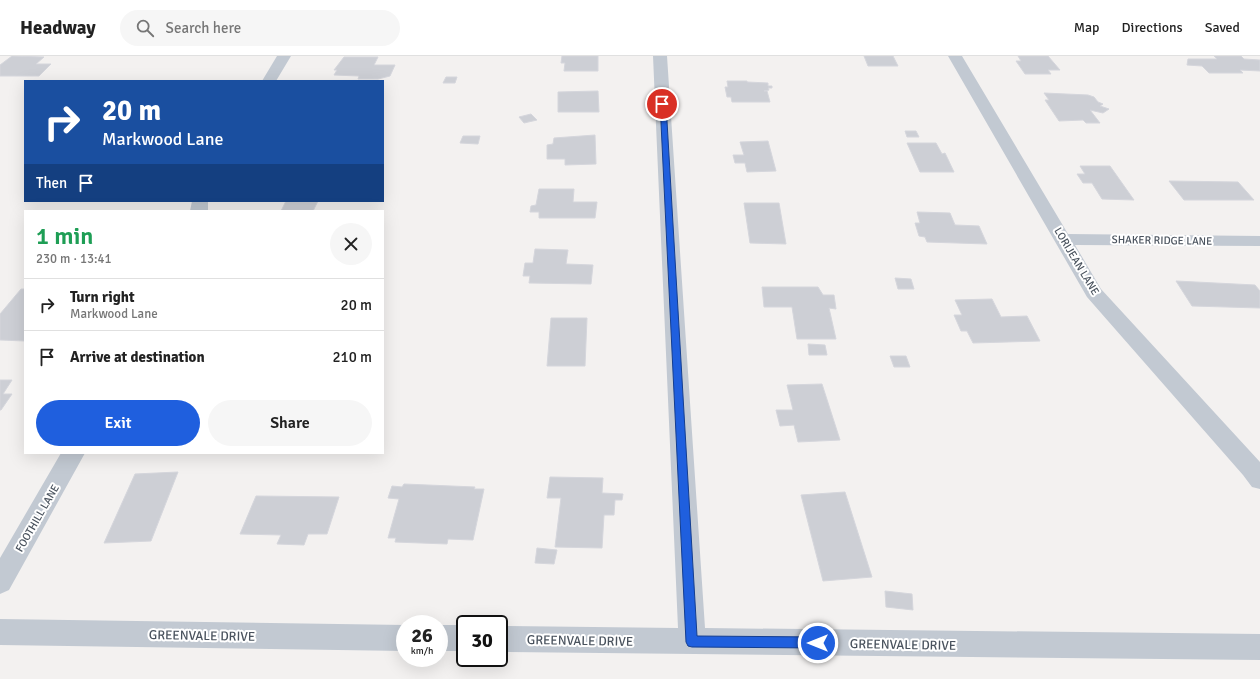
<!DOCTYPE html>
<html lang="en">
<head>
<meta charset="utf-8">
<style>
	body { margin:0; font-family:Signika,sans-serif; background:#f6f6f6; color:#222; height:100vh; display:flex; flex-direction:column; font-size:15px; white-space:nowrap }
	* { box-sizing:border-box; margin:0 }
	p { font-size:13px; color:#767676 }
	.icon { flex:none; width:22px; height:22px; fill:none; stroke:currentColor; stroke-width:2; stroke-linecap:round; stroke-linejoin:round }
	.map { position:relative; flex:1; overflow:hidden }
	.details { position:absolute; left:24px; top:154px; width:360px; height:244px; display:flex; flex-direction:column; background:#fff; border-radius:0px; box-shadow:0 4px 16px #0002 }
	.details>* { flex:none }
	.banner { position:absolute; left:24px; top:24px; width:360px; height:122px; border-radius:0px; box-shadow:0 4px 16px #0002; background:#1a4fa0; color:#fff; overflow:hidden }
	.speed { position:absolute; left:396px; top:559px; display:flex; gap:8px; font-size:20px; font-weight:700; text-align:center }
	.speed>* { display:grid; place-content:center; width:52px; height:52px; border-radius:50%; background:#fff; box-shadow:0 4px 16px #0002; line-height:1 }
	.speed small { font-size:10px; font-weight:400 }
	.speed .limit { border:2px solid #111; border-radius:6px; background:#fff; color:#111 }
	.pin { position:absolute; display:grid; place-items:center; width:34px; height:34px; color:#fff; margin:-17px; border:2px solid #fff; border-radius:50%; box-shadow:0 1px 4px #0007 }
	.me { position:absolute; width:44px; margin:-22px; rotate:270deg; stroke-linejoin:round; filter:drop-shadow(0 0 3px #0008) }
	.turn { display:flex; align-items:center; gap:14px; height:84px; padding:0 12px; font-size:18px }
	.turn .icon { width:52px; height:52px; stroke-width:2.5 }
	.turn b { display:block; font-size:28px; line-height:34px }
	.then { display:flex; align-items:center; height:38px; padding:0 12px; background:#0003; gap:8px; font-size:15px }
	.round { display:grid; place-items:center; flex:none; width:42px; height:42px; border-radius:21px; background:#f6f6f6 }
	.summary { display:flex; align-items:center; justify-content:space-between; height:68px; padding:0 12px }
	h1 { font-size:24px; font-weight:600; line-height:30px; color:#1e9e55 }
	.button { display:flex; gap:8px; margin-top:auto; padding:8px 12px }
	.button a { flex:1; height:46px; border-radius:24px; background:#1f5fde; color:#fff; font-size:16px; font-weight:600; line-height:46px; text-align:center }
	.button a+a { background:#f6f6f6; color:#222 }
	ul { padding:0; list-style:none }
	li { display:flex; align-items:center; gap:12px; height:52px; padding:0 12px; border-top:1px solid #e0e0e0 }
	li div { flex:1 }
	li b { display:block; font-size:15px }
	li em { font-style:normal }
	header { display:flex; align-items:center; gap:24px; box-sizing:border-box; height:56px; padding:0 20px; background:#fff; border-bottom:1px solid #e0e0e0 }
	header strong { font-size:19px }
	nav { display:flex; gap:22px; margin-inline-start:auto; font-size:14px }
	.search { width:280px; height:36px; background:#f6f6f6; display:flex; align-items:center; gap:10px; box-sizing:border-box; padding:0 14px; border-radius:22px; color:#767676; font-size:15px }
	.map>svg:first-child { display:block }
</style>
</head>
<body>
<header>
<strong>Headway</strong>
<div class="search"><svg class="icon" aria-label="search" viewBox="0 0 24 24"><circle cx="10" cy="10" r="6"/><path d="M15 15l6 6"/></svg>Search here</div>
<nav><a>Map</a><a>Directions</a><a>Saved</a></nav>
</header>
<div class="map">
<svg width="1260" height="623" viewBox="0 0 1260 623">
	<rect width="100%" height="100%" fill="#f3f1f0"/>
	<path fill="#cdcfd5" stroke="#d5d6dc" d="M12 0 44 1 36 8H51L39 20H0V9Z
		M562 0H598V15H564L565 7H561Z
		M864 0H893L898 10H868Z
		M1018 0H1048L1060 14H1048L1051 18H1025L1016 5H1021Z
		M1214 0H1241L1244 3 1260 4V15L1240 14 1243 17H1209L1202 10 1187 9 1188 3H1217Z
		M344 1H378L374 9H395L390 20 378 23H358L359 20 334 19 337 14H334Z
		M446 21H457L455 27H443Z
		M727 25H747V26L768 27V30H772V32H768L769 34 764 35H767L770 46H732L731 41H727L725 31H728Z
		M598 35 599 56H558V36Z
		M1044 37 1088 39 1094 41 1098 46 1103 48 1100 50 1109 53 1103 57 1090 54 1100 67H1086L1083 64 1059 65 1045 44H1049Z
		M531 58 537 64 524 67 519 61Z
		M905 75H916L919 81H907Z
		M595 79 596 108 565 109V103H547V89L553 88 554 82Z
		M463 80H480L478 88 460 87Z
		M768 85 776 115 747 116 745 107H735L733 99H744L740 86Z
		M907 87H936L942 98 945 97 954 116H920Z
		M1080 110H1110L1134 144 1102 143 1092 127H1083L1077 118H1085Z
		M1169 125 1238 126 1254 144H1184Z
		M539 133H574L573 146H597L595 162H539V156H530L531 150 536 149Z
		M286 145H318L313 155H281Z
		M744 147H779L786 188 750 187Z
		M917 156 950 157 955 169 979 170 987 188 927 186 925 181 919 180 915 167H920Z
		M535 193 568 194 566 208 593 209 591 228 529 227 530 220H523L525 207H533Z
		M895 222 911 223 914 233H898Z
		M1176 225 1255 229 1260 235V252L1192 250Z
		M762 231H818L823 239H834L836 253 829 252 836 283H797L792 251H764Z
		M21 233H25V285L0 284V258Z
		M992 243 1001 261 1027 260 1040 285 973 287 967 275H961L954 259H962L955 244Z
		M551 262H587L585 310H547Z
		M808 288 825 289 827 299H809Z
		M890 300H906L910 311H894Z
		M0 324H12L3 338H12L1 354H0Z
		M822 328 840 384 798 386 794 369 780 370 776 354H793L787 329Z
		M178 416 151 485 104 487 135 418Z
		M550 421 603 422 602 437 623 438 622 444H615L614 459H604L602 492 555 491 561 442H547Z
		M404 428 475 431 474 433H484L473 484 448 483 447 488 395 486 396 482H388L399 443 388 442 392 430 402 431Z
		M845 436 872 521 823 525 801 439Z
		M256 440 339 441 327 478H308L304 489 277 488 281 479 240 478Z
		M537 492 557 494 554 508 535 507Z
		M885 535 912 538 913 554 886 551Z"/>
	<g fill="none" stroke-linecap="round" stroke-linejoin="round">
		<path fill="#c2c9d2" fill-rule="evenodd" d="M277 0H291L276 25H262Z
			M653 0H667L705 572 1260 578V604L499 596V570L678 572Z
			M948 0H962L1068 178 1260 180V190L1075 189 1101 233 1260 406V433L1252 431 1243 419 1087 241Z
			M192 145H208V155H190Z
			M61 397H85L9 534 0 538V502Z
			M0 563 405 569V595L0 589Z
			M439 569H465V595H439Z"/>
	</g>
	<path fill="#1f5fde" stroke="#143e90" d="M660 46 666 48 697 580 818 581 822 583 824 587 822 591 818 592 692 591 688 590 686 586Z"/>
	<g text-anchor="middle" stroke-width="4" stroke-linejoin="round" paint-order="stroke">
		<g font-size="11" fill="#49525d" stroke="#fff">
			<text transform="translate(1162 184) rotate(1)" y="4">SHAKER RIDGE LANE</text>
			<text transform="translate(1077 205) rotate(59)" y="4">LORIJEAN LANE</text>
			<text transform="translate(37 462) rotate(-60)" y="4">FOOTHILL LANE</text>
		</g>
		<g font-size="13" fill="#49525d" stroke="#fff">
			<text transform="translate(202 579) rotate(1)" y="5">GREENVALE DRIVE</text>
			<text transform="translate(580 584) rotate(1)" y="5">GREENVALE DRIVE</text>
			<text transform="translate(903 588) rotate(1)" y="5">GREENVALE DRIVE</text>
		</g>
	</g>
</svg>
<div class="speed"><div>26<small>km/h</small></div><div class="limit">30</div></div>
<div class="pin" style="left:662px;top:48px;background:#d93025"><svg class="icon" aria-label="arrive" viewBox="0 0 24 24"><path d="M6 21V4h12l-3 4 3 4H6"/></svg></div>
<svg class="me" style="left:818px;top:587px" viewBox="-20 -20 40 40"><circle r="17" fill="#1f5fde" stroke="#fff" stroke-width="3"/><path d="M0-11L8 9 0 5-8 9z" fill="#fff"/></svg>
<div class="banner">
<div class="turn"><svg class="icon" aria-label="right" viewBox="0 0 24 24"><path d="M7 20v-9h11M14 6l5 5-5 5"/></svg><div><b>20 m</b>Markwood Lane</div></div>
<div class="then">Then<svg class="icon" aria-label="arrive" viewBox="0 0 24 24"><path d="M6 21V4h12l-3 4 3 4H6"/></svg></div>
</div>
<section class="details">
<div class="summary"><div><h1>1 min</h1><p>230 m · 13:41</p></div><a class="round"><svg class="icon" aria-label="close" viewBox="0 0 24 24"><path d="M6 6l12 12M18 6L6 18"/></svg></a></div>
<ul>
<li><svg class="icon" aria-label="right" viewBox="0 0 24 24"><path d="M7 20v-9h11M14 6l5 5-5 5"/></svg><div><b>Turn right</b><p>Markwood Lane</p></div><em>20 m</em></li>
<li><svg class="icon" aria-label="arrive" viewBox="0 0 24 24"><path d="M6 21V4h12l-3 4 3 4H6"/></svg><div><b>Arrive at destination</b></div><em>210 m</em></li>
</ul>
<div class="button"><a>Exit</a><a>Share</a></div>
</section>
</div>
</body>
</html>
